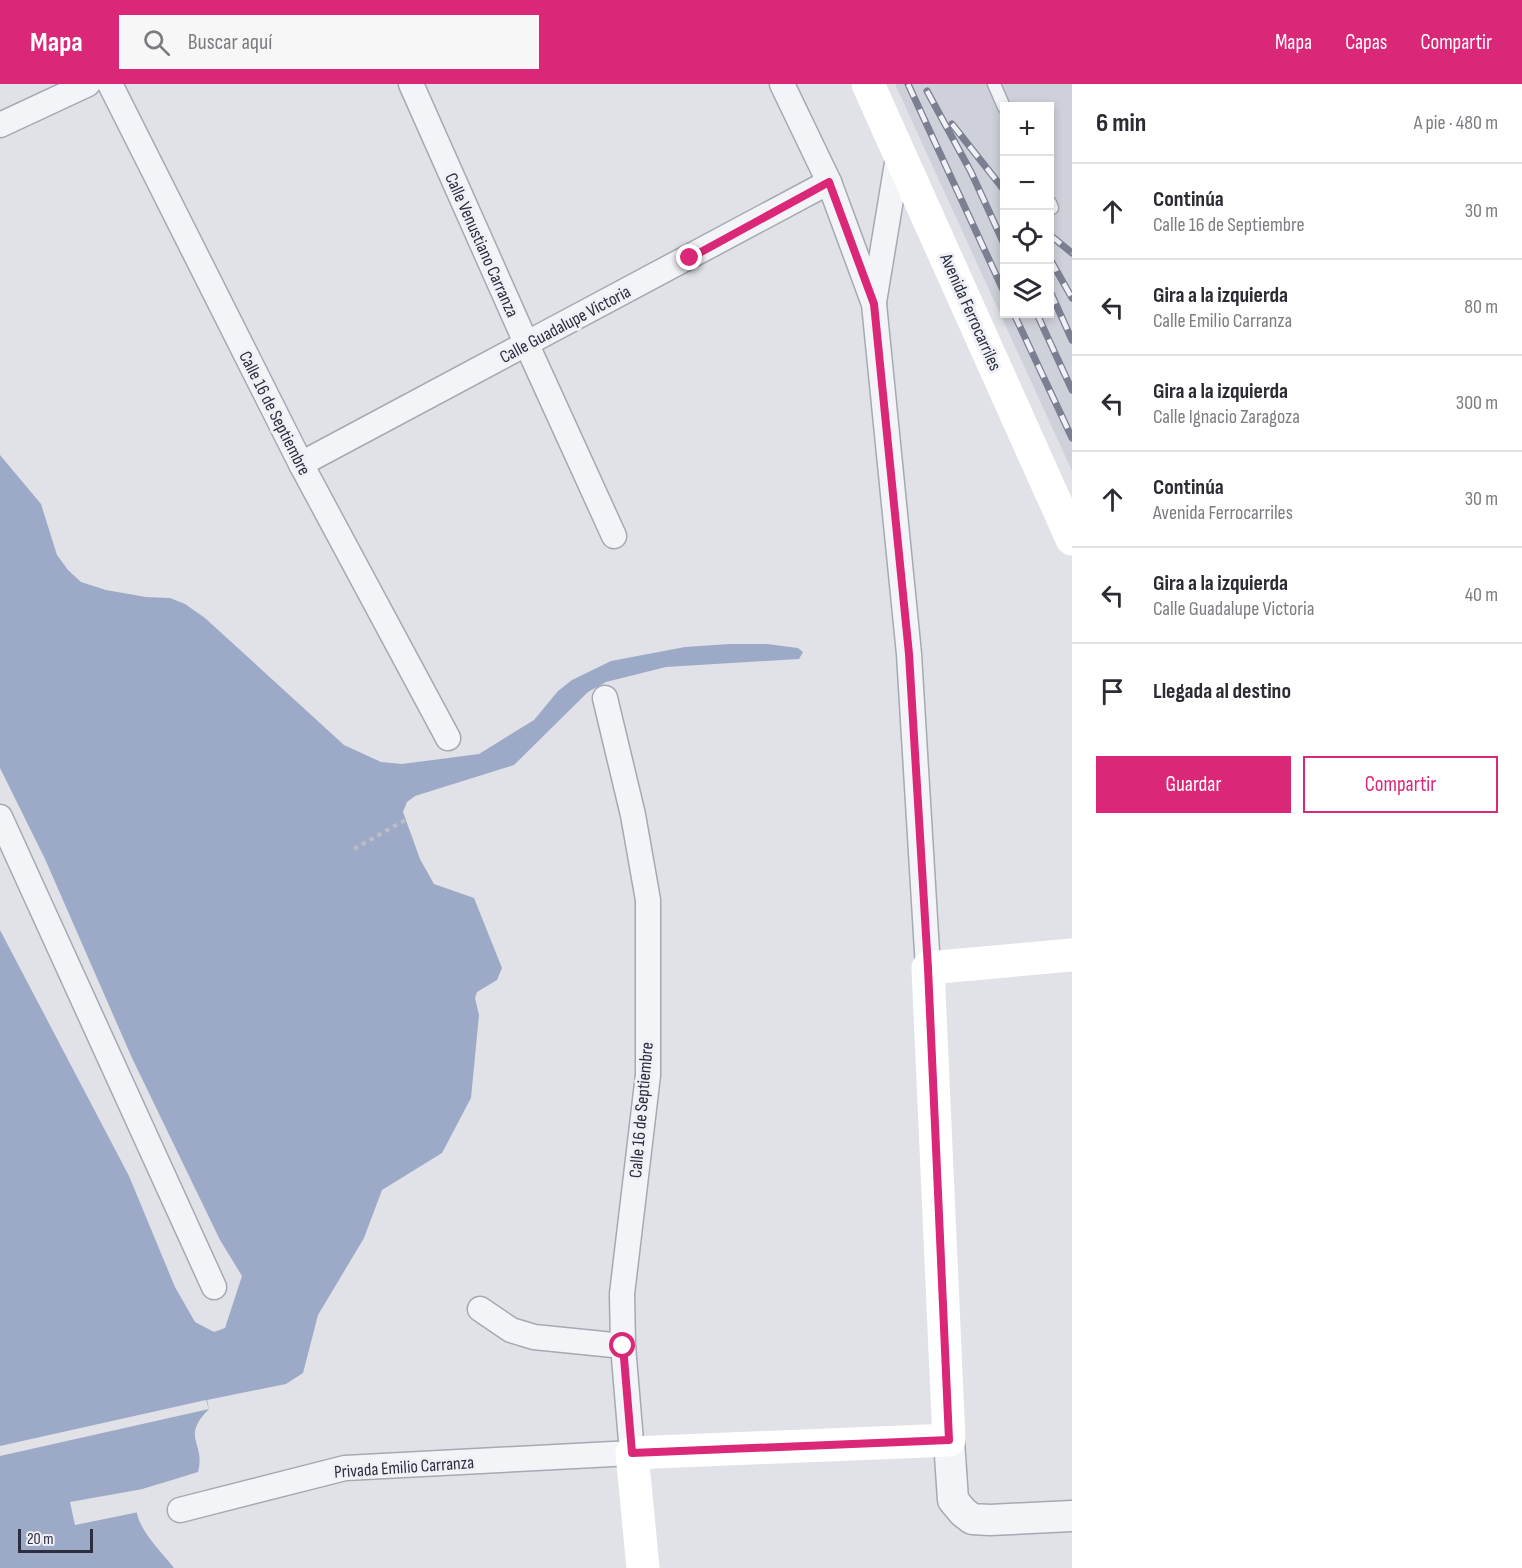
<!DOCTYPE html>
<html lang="es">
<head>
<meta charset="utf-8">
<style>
	:root { --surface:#fff; --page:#f7f7f7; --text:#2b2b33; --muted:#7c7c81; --line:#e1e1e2; --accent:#db2777 }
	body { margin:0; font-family:"Sofia Sans Condensed",sans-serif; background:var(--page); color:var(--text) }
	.controls { position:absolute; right:18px; top:18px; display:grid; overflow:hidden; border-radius:0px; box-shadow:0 3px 9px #0003 }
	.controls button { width:54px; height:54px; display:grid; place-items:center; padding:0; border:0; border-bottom:2px solid var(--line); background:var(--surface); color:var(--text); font:30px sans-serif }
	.scale { position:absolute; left:18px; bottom:15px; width:75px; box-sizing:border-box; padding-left:6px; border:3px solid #2a2e3f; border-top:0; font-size:16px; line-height:21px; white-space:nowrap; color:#2a2e3f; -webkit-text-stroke:4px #f0f1f6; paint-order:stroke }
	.stop { position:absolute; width:18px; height:18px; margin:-14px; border:4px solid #db2777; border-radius:50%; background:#fff }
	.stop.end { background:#db2777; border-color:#fff; box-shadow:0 2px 6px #0008 }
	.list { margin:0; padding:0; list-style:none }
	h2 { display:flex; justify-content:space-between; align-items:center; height:78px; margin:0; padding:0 24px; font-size:26px }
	h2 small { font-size:20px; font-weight:400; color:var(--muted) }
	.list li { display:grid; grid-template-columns:39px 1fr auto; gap:18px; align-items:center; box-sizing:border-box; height:96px; padding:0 24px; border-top:2px solid var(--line) }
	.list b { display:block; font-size:22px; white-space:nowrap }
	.list p { margin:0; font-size:20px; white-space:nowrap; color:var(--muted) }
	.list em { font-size:20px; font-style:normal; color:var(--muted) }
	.actions { display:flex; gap:12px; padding:18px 24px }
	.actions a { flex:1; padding:14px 0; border:2px solid var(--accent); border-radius:0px; text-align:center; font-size:21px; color:var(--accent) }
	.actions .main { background:var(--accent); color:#fff }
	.icon { flex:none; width:33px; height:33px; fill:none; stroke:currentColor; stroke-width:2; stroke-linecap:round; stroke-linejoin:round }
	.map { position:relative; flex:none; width:1072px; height:1484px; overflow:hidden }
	header { display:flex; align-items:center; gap:36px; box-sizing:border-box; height:84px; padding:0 30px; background:var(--accent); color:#fff }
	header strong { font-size:28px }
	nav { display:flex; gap:33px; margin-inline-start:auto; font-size:21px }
	.search { width:420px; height:54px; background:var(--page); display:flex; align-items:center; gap:15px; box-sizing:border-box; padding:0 21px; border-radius:0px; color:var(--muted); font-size:22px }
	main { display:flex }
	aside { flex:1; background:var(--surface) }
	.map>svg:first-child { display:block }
</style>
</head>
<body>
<header>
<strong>Mapa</strong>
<div class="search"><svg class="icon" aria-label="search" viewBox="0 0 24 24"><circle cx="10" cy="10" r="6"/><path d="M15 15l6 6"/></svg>Buscar aquí</div>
<nav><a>Mapa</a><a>Capas</a><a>Compartir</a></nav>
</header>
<main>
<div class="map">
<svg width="1072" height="1484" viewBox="0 0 1072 1484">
	<rect width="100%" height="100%" fill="#e0e2e8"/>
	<path fill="#cfd1da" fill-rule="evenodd" d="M895,0H1072V387ZM1004,22H1050V230H1004Z"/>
	<path fill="#9daac7" d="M0,371L41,420L57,471L68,486L81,498L106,506L146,513L170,514L185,520L205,534L344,661L381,678L402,680L479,670L534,636L558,607L572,596L611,577L685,563L729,560H767L798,564L803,568L799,575L666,583L606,598L588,608L514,681L415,712L407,718L403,728L420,775L434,800L474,814L502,884L497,896L477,908L475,914L479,931L471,1014L442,1069L382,1106L364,1154L318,1231L303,1289L286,1300L207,1316L209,1325C180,1354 206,1358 198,1388L143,1405C121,1431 158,1463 174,1484H0V846L129,1092L175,1203L195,1238L214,1248L225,1244L242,1192L220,1156L132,974L45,775L0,684Z"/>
	<g fill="#e0e2e8">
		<path d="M206,1316L209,1325L0,1372V1362Z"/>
		<path d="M159,1400V1403L145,1407L140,1413L139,1428L75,1441L70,1418L143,1405Z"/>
	</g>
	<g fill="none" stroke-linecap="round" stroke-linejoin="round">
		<g stroke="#a6a8b2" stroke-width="15">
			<g id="service">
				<path d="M994,0L1004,23"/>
				<path d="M1050,119L1052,124"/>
			</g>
		</g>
		<g stroke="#a6a8b2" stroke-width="27">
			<g id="minor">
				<path d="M110,0L301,380L448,654"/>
				<path d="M411,0L527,261L614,452"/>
				<path d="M782,0L829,98L874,220L909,570L928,884"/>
				<path d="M0,41L88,0"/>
				<path d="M874,218L899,67"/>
				<path d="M301,380L829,98"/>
				<path d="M0,733L214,1203"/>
				<path d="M480,1225L511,1246L534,1253L623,1262"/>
				<path d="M180,1426L345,1384L632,1369L623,1262L622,1210L648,991V816L633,731L605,614"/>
			</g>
		</g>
		<g stroke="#a6a8b2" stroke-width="33">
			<path id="tertiary" d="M949,1356L953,1416L963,1428L972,1435L990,1436L1072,1432"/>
		</g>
		<path stroke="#bbbdc3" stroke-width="4" stroke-dasharray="4.5 4.5" stroke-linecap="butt" d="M354,765L407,735"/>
		<use href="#service" stroke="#f3f4f7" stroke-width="12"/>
		<use href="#minor" stroke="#f3f4f7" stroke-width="24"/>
		<use href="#tertiary" stroke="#f3f4f7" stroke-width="30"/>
		<g stroke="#fff" stroke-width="33">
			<path d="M868,0L1072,455"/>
			<path d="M643,1484L632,1369L949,1356L928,884L1072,871"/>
		</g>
		<g stroke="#7b7f91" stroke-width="7">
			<g id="rail">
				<path d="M908,0L1004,208"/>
				<path d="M927,7L971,88L1004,160"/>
				<path d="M952,40L1004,106"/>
				<path d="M1050,151L1072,169"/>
				<path d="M1050,175L1072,214"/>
				<path d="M1050,207L1072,256"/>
				<path d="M1014,230L1072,354"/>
				<path d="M1037,230L1072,306"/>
			</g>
		</g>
		<use href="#rail" stroke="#f0f1f6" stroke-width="4.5" stroke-dasharray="14" stroke-linecap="butt"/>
	</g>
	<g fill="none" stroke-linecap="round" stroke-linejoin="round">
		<path stroke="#db2777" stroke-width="8" d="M623,1262L632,1369L949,1356L928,884L909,570L874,220L829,98L690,174"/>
	</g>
	<g text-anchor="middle" stroke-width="6" stroke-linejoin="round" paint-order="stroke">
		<g font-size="18" fill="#2a2e3f" stroke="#f0f1f6">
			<text transform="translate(482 161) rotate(66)" y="6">Calle Venustiano Carranza</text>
			<text transform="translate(971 228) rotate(66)" y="6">Avenida Ferrocarriles</text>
			<text transform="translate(565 240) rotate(-28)" y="6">Calle Guadalupe Victoria</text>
			<text transform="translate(275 329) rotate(63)" y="6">Calle 16 de Septiembre</text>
			<text transform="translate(641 1026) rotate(-85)" y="6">Calle 16 de Septiembre</text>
			<text transform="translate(404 1383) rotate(-4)" y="6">Privada Emilio Carranza</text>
		</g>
	</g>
</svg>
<div class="controls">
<button>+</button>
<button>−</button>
<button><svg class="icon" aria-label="locate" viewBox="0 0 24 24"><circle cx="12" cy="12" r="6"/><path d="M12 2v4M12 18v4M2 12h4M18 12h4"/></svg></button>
<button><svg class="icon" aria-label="layers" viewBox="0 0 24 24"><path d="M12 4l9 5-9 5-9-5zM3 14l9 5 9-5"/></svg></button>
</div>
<div class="scale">20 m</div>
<div class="stop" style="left:623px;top:1262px"></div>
<div class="stop end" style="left:690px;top:174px"></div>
</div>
<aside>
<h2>6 min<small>A pie · 480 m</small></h2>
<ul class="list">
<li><svg class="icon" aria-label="ahead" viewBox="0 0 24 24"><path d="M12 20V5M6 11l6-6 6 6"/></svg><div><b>Continúa</b><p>Calle 16 de Septiembre</p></div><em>30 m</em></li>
<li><svg class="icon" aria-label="left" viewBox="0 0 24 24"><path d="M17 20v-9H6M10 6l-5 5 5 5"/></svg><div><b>Gira a la izquierda</b><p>Calle Emilio Carranza</p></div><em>80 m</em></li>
<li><svg class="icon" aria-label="left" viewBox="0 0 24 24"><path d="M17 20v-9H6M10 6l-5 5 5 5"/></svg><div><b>Gira a la izquierda</b><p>Calle Ignacio Zaragoza</p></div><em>300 m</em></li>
<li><svg class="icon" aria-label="ahead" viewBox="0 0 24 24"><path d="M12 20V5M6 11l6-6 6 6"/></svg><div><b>Continúa</b><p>Avenida Ferrocarriles</p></div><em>30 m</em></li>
<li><svg class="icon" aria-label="left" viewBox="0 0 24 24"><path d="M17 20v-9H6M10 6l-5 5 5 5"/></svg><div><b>Gira a la izquierda</b><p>Calle Guadalupe Victoria</p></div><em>40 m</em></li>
<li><svg class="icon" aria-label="arrive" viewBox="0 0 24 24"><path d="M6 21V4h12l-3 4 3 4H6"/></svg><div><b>Llegada al destino</b></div></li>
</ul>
<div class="actions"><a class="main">Guardar</a><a>Compartir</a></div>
</aside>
</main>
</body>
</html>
